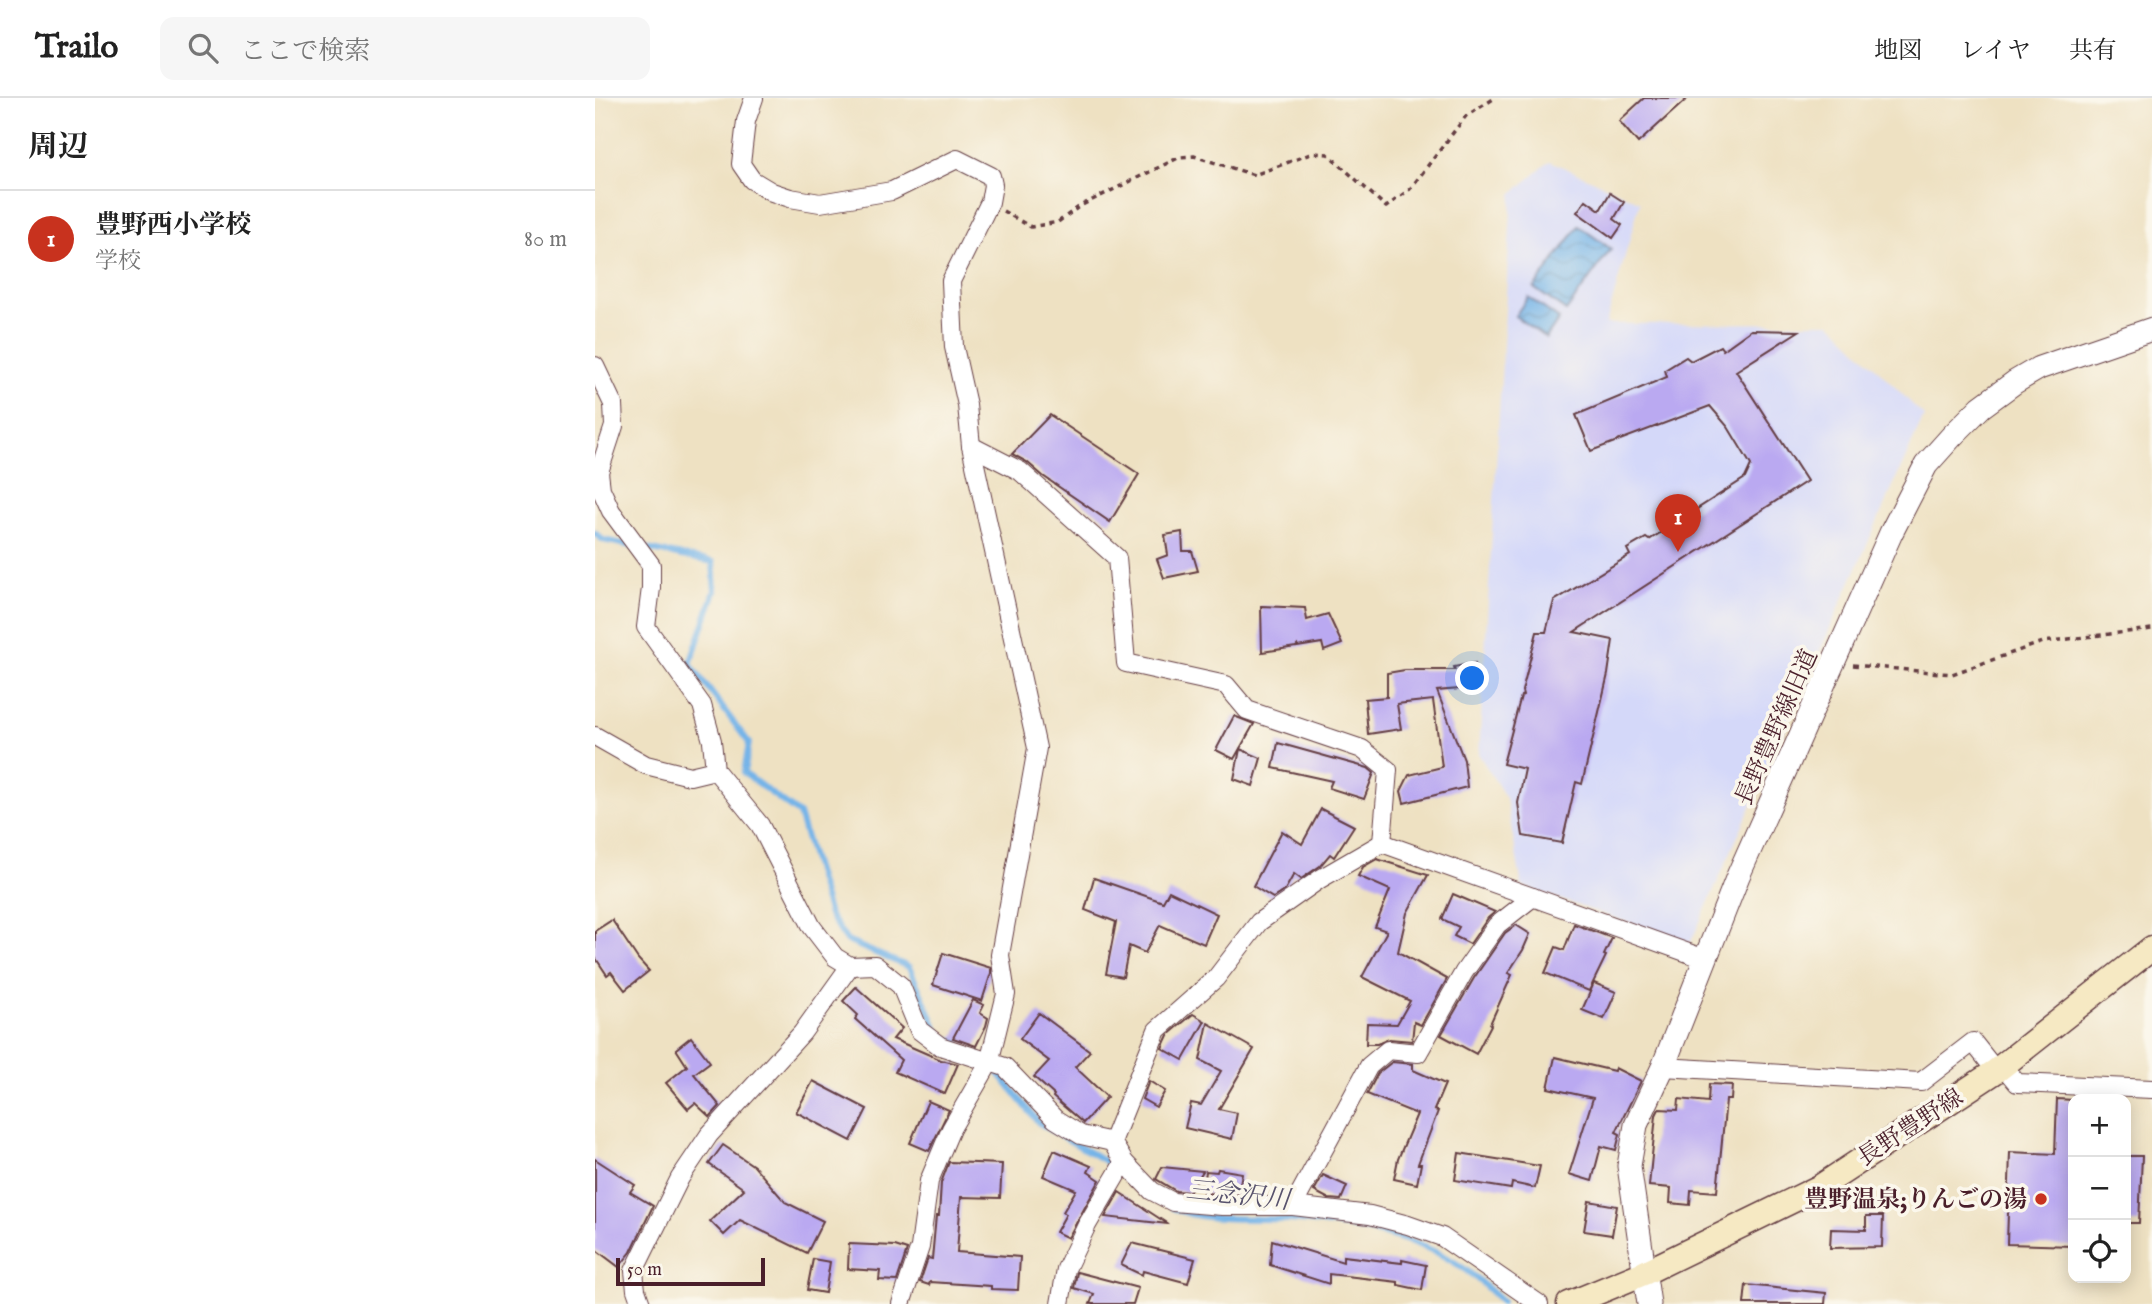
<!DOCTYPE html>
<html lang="ja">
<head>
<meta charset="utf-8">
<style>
	:root { --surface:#fff; --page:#f6f6f6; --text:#222; --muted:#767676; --line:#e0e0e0; --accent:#c8321e }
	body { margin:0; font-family:"IM FELL English","Noto Serif JP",serif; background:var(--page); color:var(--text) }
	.controls { position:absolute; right:21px; bottom:21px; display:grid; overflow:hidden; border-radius:14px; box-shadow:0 4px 18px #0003 }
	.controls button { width:63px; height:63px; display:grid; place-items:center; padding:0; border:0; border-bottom:2px solid var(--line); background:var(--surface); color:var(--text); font:35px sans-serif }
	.scale { position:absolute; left:21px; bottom:18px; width:149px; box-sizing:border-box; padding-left:7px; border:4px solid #4a1f2b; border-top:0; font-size:19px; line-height:24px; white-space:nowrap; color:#4a1f2b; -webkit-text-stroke:5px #fbf7ec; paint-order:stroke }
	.you { position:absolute; left:878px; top:581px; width:24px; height:24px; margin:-18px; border:5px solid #fff; border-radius:50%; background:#1a73e8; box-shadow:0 0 0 10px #1a73e833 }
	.badge { display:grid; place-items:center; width:46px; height:46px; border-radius:50%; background:var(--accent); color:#fff; font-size:23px; font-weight:700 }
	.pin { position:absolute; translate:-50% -58px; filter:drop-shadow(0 2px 4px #0008) }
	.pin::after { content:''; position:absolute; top:37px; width:24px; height:21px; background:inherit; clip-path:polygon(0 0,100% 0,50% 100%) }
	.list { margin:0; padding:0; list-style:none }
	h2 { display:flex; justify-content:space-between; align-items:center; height:91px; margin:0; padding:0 28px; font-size:30px }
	h2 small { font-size:23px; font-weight:400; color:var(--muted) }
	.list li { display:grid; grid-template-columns:46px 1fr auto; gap:21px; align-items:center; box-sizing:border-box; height:98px; padding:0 28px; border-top:2px solid var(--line) }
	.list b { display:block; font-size:26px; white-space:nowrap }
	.list p { margin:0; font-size:23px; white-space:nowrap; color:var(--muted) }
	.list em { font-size:23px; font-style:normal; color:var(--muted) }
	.icon { flex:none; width:38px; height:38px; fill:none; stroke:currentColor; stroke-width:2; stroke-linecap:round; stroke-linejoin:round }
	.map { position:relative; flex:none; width:1557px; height:1206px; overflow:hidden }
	header { display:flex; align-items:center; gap:42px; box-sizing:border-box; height:98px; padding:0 35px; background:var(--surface); border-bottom:2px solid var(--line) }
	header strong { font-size:33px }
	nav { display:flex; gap:38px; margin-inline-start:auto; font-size:24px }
	.search { width:490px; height:63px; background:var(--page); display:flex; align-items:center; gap:18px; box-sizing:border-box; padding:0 24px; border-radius:14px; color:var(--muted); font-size:26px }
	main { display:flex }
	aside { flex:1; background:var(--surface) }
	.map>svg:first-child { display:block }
</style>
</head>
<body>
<header>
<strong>Trailo</strong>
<div class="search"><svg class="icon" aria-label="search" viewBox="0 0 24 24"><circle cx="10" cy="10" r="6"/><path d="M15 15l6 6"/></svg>ここで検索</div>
<nav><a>地図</a><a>レイヤ</a><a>共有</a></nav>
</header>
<main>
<aside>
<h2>周辺<small></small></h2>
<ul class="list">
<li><span class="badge">1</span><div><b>豊野西小学校</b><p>学校</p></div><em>80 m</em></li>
</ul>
</aside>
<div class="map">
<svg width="1557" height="1206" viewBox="0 0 1557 1206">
	<defs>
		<pattern id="water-waves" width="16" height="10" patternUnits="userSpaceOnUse" patternTransform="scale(1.75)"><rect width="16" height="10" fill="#74b4e8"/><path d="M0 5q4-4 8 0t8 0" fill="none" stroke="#6192bc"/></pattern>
	</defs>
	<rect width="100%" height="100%" fill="#fbf7ec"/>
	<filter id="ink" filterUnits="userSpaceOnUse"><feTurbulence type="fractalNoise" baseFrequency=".0143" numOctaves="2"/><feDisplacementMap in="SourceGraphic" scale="14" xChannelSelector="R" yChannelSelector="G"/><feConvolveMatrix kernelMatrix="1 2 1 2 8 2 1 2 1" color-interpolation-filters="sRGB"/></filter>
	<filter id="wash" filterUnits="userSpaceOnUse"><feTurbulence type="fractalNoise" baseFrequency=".00686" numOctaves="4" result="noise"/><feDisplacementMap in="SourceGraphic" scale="28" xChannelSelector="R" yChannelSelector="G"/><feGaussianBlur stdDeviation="1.57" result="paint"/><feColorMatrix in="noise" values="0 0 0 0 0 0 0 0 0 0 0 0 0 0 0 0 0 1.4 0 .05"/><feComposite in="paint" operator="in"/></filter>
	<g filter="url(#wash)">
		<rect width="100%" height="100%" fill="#eee1c2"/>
		<path fill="#d4d8f9" d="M955,63L1045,104L1011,226L1236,225L1329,318L1095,846L927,788L911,700L884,657L917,96Z"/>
		<g fill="url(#water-waves)" stroke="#5f6a8a" stroke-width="2">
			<path d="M984,128L1016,151L971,213L939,190Z"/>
			<path d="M933,199L964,221L951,240L920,218Z"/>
		</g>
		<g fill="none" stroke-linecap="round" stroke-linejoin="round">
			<g stroke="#74b4e8" stroke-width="6">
				<path d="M0,435L8,442L37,448"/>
				<path d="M47,450L118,464L120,493L95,566L154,645L149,675L204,716L234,817L252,843L314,869L345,938L363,945"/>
				<path d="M402,973L444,1025L515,1066L539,1086"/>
				<path d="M578,1110C606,1123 643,1120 674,1121C728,1123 805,1133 852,1160C873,1171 890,1188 907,1204"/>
			</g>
		</g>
		<g id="blocks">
			<g fill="#baa9f1">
				<path d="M1049,0H1093L1043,45L1024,23Z"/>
				<path d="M1015,95L1029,104L1019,121L1027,127L1018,140L982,114L991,102L1005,112Z"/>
				<path d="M1156,232L1204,233L1141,273L1212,383L979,534L1018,542L1013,576L987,686L981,684L967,745L928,738L923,705L930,671L908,666L926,598L928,597L927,593L942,534H951L959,503L1035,457L1032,451L1051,440L1054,442L1150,380L1156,367L1133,329L1115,308L996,353L981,317L1072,279L1070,272L1091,259L1096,263L1125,248L1128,252Z"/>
				<path d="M455,317L544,376L515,424L448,378L432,364L417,356Z"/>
				<path d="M587,434L588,453H597L603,473L569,480L562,461L573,457L570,437Z"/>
				<path d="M666,508L710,510L712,522L733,516L747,546L729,553L727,545L702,549V548L701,549L667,554Z"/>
				<path d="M880,565L888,589L842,593L869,662L872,689L809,705L806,693L814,677L847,669L838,602L802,606L806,631L773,636L770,601L792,599V575L810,572H860L859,569Z"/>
				<path d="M639,618L659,626L639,661L621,652Z"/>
				<path d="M683,645L773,670L779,675L769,701L734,690L737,683L678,670Z"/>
				<path d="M645,651L666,660L658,688L639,681Z"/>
				<path d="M726,711L759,728L739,759L735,756L725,768L706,781L699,776L690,792L678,800L658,788L687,733L707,746Z"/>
				<path d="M782,761L833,777L812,815L803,854L852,881L826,927L819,924L817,943L794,941L782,946H771L772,925L802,926L815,903L767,879L792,833L780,829L795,792L763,778L768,769Z"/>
				<path d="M499,780L568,804L574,793L622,816L609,846L565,827L550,855L534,848L528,879L511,876L521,824L490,812Z"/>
				<path d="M858,796L900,814L893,820L875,846L859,838L864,829L847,821Z"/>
				<path d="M17,822L43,861L54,873L30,892L16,874L12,877L0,859V833Z"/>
				<path d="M979,826L1017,840L1009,857L1011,858L994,893L950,875L961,849L969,852Z"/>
				<path d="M921,827L935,836L928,852L913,875L917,877L895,926L896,927L881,956L846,937L879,880L910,835Z"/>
				<path d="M348,855L396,870V875L387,903L338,887Z"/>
				<path d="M999,885L1021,894L1009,921L987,912Z"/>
				<path d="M261,889L307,930L298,941L346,962L363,966L350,996L300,974L306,962L260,921L263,917L248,903Z"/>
				<path d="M378,902L389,907L385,915L393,920L391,928L381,948L358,940Z"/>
				<path d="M444,915L495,953L480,969L512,999L488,1025L458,999L459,997L439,979L454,963L425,941Z"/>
				<path d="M598,916L610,923L588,962L567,950L573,937Z"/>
				<path d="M613,925L659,951L624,1011L642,1015L637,1041L590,1030L596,1005L606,1007L626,973L605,962Z"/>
				<path d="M96,939L115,964L99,976L125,1008L115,1019L100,1005L93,1011L71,985L92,968L81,951Z"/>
				<path d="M960,959L1019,973L1020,970L1046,983L1021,1034L1025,1036L1021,1052L1006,1048L997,1083L974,1076L998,1000L953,990Z"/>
				<path d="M797,964L818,966V972L850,986L839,1012L843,1013L823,1066H826L822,1086L799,1081L803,1061L822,1016L772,996L783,975Z"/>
				<path d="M218,983L272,1011L256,1043L201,1014Z"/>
				<path d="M554,983L570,993L561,1009L547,1001Z"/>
				<path d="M1114,986L1137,987L1136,1002H1131L1122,1094L1096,1092L1095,1107L1075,1105L1076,1090L1054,1088L1061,1017L1064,1011L1083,1012L1084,1001L1113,1004Z"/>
				<path d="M1462,1001L1478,1002V1148L1412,1146L1415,1054L1460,1056Z"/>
				<path d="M333,1003L354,1012L334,1053L315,1045Z"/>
				<path d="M128,1047L159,1068L190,1104L228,1123L212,1155L145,1122L129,1137L115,1123L149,1091L114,1066Z"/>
				<path d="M459,1052L496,1068L493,1074L505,1082L473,1140L461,1134L471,1116L468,1114L481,1092L448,1078Z"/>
				<path d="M864,1055L945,1068L940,1090L917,1085L916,1091L860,1082Z"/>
				<path d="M1531,1058H1547L1544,1125H1531Z"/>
				<path d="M0,1061L40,1087L35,1094L58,1108L36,1154L24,1169L0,1151Z"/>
				<path d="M354,1064L407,1066L405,1100L366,1099L362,1154L425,1159L423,1192L396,1191V1188L335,1184L334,1187L325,1184L333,1160L337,1161L341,1118H344L346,1085Z"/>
				<path d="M567,1069L608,1073L594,1094L581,1093L561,1081Z"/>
				<path d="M623,1071L647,1075L643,1097L608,1095L611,1073L622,1074Z"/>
				<path d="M728,1077L752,1088L746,1102L734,1101L719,1093Z"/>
				<path d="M524,1094L573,1126L510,1119Z"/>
				<path d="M994,1103L1022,1108L1017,1137L989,1133Z"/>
				<path d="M1271,1118H1288L1287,1149L1235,1150L1236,1131L1271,1132Z"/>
				<path d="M677,1142L748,1164V1158L807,1165V1162L831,1167L827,1192L803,1187V1184L734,1176V1186L675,1167Z"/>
				<path d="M537,1145L600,1161L593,1185L548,1173L547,1177L526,1167Z"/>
				<path d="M254,1146L300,1148L312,1152L302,1183L284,1182L285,1173L253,1171Z"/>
				<path d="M218,1161L235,1164L230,1195L212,1192Z"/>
				<path d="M482,1174L543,1190L538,1206H495L499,1196L479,1190Z"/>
				<path d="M1151,1187L1231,1195L1230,1206H1149Z"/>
			</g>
		</g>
	</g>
	<g filter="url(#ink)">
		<use href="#blocks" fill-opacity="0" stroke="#633c42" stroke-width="2"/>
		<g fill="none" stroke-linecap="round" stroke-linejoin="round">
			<g stroke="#633c42" stroke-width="20">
				<g id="minor">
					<path d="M159,0L151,23L146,66L157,82L177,94L195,100L225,105L297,93L362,61L396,78L398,87L395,104L356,183L359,249L372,307L376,348L442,650L405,857L411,896L394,965L356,1031L334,1083L325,1149L306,1206"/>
					<path d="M0,268L18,306L19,328L4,374L6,391L16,413L56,467V490L51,529L107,607L117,643L120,672L165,727L217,829L240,859L255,868L207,935L114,1037L85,1080L39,1173L41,1192L46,1206"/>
					<path d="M376,348L425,373L522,460L531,565L631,587L652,612L767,651L793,672L787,745"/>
					<path d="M0,638L51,667L95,678L120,672"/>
					<path d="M255,868L280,867L306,888L324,932L345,948L410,969L460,1021L486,1037L517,1044L529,1064L557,1093L578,1104L627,1108H698L775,1117L813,1127L847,1139L944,1206"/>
					<path d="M1408,968L1422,985L1557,991"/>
					<path d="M1068,969L1326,984L1378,944L1401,973"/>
					<path d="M517,1044L562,932L621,880L664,824L725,781L787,745L1110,861"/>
					<path d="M698,1108L774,968L793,952L823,955L869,874L902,827L938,799"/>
					<path d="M465,1206L471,1171L492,1127L529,1064"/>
				</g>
			</g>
			<g stroke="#633c42" stroke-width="25">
				<path id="tertiary" d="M1054,1206L1034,1068L1041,1027L1068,969L1143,778L1296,435L1331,367L1357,338L1386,309L1420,284L1444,270L1557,231"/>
			</g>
			<g stroke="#633c42" stroke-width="27">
				<path id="secondary" d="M974,1206L1049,1175L1225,1089L1401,973L1557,850"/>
			</g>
			<g stroke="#633c42" stroke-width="3.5" stroke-dasharray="5 5" stroke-linecap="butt">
				<path d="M408,113L436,129L463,124L485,108L585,59L599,58L659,77L718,55L733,56L791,109L815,91L871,18L900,0"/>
				<path d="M1258,567L1357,576L1448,544L1557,531"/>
			</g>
			<use href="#minor" stroke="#fff" stroke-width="18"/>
			<use href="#tertiary" stroke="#fff" stroke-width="23"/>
			<use href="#secondary" stroke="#f6e9c3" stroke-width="24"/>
		</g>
	</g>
	<circle fill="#c8321e" stroke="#fbf7ec" stroke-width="2.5" cx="1446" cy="1101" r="7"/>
	<g text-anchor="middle" stroke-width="7" stroke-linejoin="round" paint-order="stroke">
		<g font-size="24" fill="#4a1f2b" stroke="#fbf7ec">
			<text transform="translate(1181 629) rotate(-66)" y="8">長野豊野線旧道</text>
			<text transform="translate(1315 1029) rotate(-33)" y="8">長野豊野線</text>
		</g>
		<g font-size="24" font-weight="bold" fill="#4a1f2b" stroke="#fbf7ec" text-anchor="end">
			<text x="1432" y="1109">豊野温泉;りんごの湯</text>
		</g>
		<g font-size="26" font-style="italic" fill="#59536d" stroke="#fbf7ec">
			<text transform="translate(643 1096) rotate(6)" y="9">三念沢川</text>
		</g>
	</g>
</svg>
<div class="controls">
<button>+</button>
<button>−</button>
<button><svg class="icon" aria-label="locate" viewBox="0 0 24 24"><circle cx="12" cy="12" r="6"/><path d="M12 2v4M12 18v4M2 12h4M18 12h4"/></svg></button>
</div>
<div class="scale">50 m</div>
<div class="you"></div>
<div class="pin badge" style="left:1083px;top:454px">1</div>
</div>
</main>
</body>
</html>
